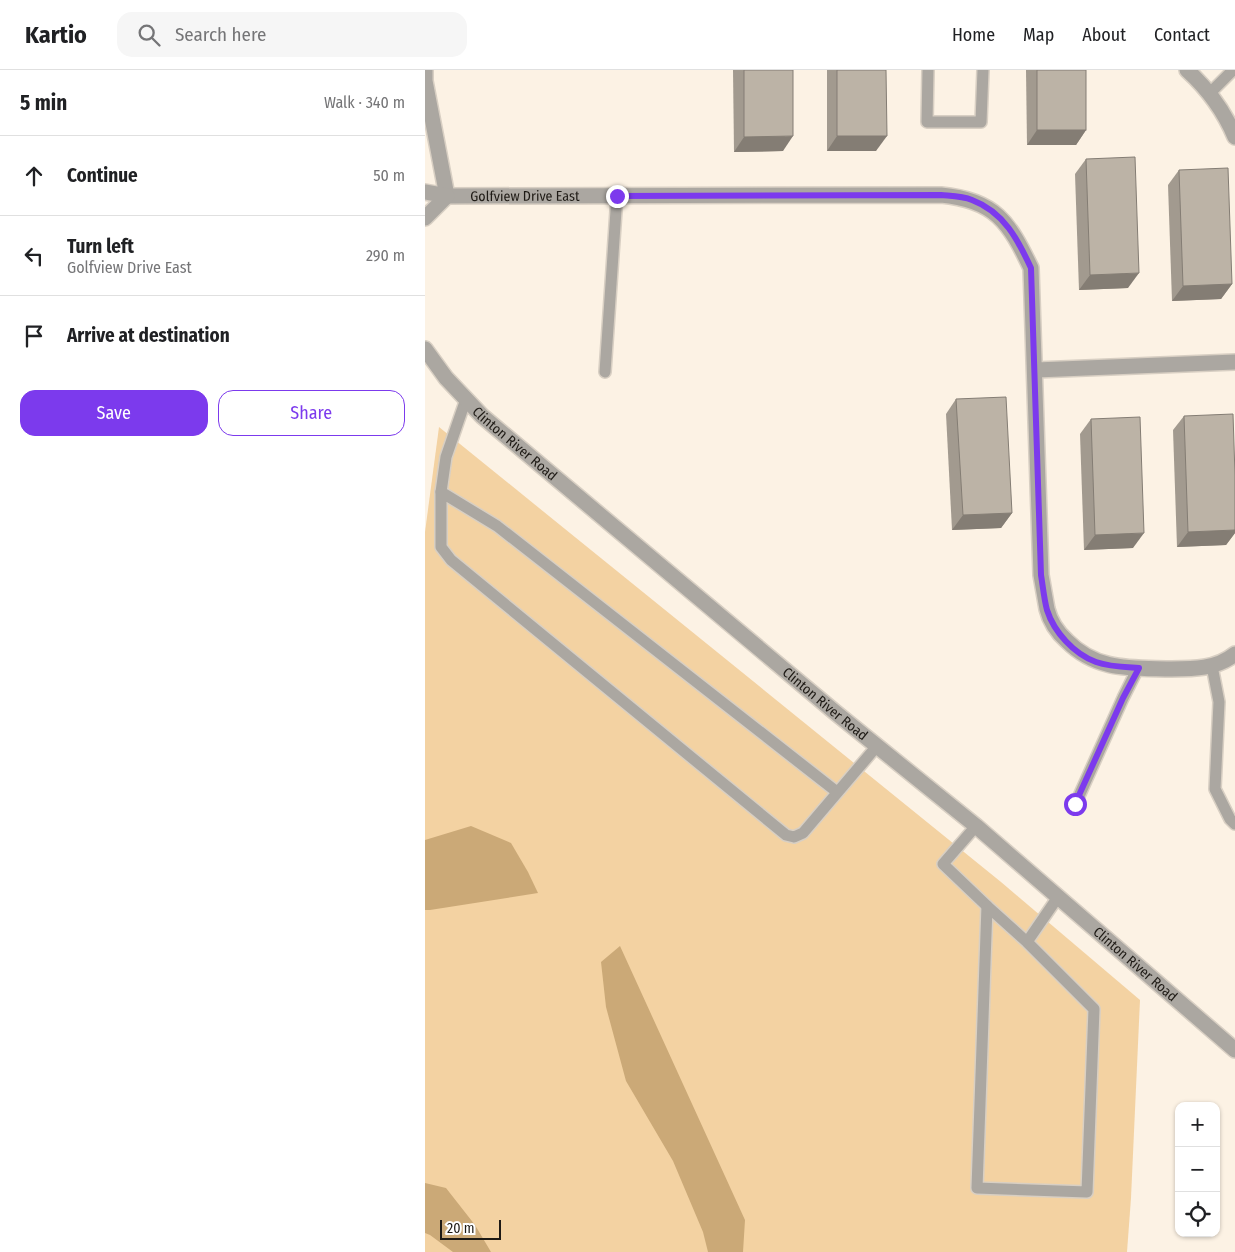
<!DOCTYPE html>
<html lang="en">
<head>
<meta charset="utf-8">
<style>
	:root { --surface:#fff; --page:#f6f6f6; --text:#202124; --muted:#757577; --line:#e0e0e0; --accent:#7c3aed }
	body { margin:0; font-family:"Fira Sans Condensed",sans-serif; background:var(--page); color:var(--text) }
	.controls { position:absolute; right:15px; bottom:15px; display:grid; overflow:hidden; border-radius:10px; box-shadow:0 1px 4px #0004 }
	.controls button { width:45px; height:45px; display:grid; place-items:center; padding:0; border:0; border-bottom:1px solid var(--line); background:var(--surface); color:var(--text); font:25px sans-serif }
	.scale { position:absolute; left:15px; bottom:12px; width:61px; box-sizing:border-box; padding-left:5px; border:2px solid #1e1a15; border-top:0; font-size:14px; line-height:18px; white-space:nowrap; color:#1e1a15; -webkit-text-stroke:4px #fff; paint-order:stroke }
	.stop { position:absolute; width:15px; height:15px; margin:-11px; border:4px solid #7c3aed; border-radius:50%; background:#fff }
	.stop.end { background:#7c3aed; border-color:#fff; box-shadow:0 1px 5px #0008 }
	.list { margin:0; padding:0; list-style:none }
	h2 { display:flex; justify-content:space-between; align-items:center; height:65px; margin:0; padding:0 20px; font-size:21px }
	h2 small { font-size:16px; font-weight:400; color:var(--muted) }
	.list li { display:grid; grid-template-columns:32px 1fr auto; gap:15px; align-items:center; box-sizing:border-box; height:80px; padding:0 20px; border-top:1px solid var(--line) }
	.list b { display:block; font-size:19px; white-space:nowrap }
	.list p { margin:0; font-size:16px; white-space:nowrap; color:var(--muted) }
	.list em { font-size:16px; font-style:normal; color:var(--muted) }
	.actions { display:flex; gap:10px; padding:15px 20px }
	.actions a { flex:1; padding:11px 0; border:1px solid var(--accent); border-radius:15px; text-align:center; font-size:18px; color:var(--accent) }
	.actions .main { background:var(--accent); color:#fff }
	.icon { flex:none; width:28px; height:28px; fill:none; stroke:currentColor; stroke-width:2; stroke-linecap:round; stroke-linejoin:round }
	.map { position:relative; flex:none; width:810px; height:1182px; overflow:hidden }
	header { display:flex; align-items:center; gap:30px; box-sizing:border-box; height:70px; padding:0 25px; background:var(--surface); border-bottom:1px solid var(--line) }
	header strong { font-size:24px }
	nav { display:flex; gap:28px; margin-inline-start:auto; font-size:18px }
	.search { width:350px; height:45px; background:var(--page); display:flex; align-items:center; gap:12px; box-sizing:border-box; padding:0 18px; border-radius:15px; color:var(--muted); font-size:19px }
	main { display:flex }
	aside { flex:1; background:var(--surface) }
	.map>svg:first-child { display:block }
</style>
</head>
<body>
<header>
<strong>Kartio</strong>
<div class="search"><svg class="icon" aria-label="search" viewBox="0 0 24 24"><circle cx="10" cy="10" r="6"/><path d="M15 15l6 6"/></svg>Search here</div>
<nav><a>Home</a><a>Map</a><a>About</a><a>Contact</a></nav>
</header>
<main>
<aside>
<h2>5 min<small>Walk · 340 m</small></h2>
<ul class="list">
<li><svg class="icon" aria-label="ahead" viewBox="0 0 24 24"><path d="M12 20V5M6 11l6-6 6 6"/></svg><div><b>Continue</b></div><em>50 m</em></li>
<li><svg class="icon" aria-label="left" viewBox="0 0 24 24"><path d="M17 20v-9H6M10 6l-5 5 5 5"/></svg><div><b>Turn left</b><p>Golfview Drive East</p></div><em>290 m</em></li>
<li><svg class="icon" aria-label="arrive" viewBox="0 0 24 24"><path d="M6 21V4h12l-3 4 3 4H6"/></svg><div><b>Arrive at destination</b></div></li>
</ul>
<div class="actions"><a class="main">Save</a><a>Share</a></div>
</aside>
<div class="map">
<svg width="810" height="1182" viewBox="0 0 810 1182">
	<rect width="100%" height="100%" fill="#fcf2e4"/>
	<path fill="#f3d2a2" d="M14,357L576,812L715,930L706,1128L702,1182H0V462Z"/>
	<g fill="#cba977">
		<path d="M46,756L86,773L103,802L113,823L5,840H0V770Z"/>
		<path d="M195,876L320,1150L318,1182H283L278,1162L248,1091L201,1011L181,937L176,892Z"/>
		<path d="M0,1113L21,1118L50,1155L66,1182H28L5,1165L0,1163Z"/>
	</g>
	<g fill="none" stroke-linecap="round" stroke-linejoin="round">
		<g stroke="#d8cfc3" stroke-width="14">
			<g id="service">
				<path d="M503,0L502,52H556L558,0"/>
				<path d="M784,24L808,0"/>
				<path d="M180,302L192,126"/>
				<path d="M16,422L21,387L41,329"/>
				<path d="M787,596L794,632L790,719L805,749L810,754"/>
				<path d="M412,722L72,456L16,422V477L26,490L361,765L369,767L378,763L452,676"/>
				<path d="M650,735L698,628L713,598"/>
				<path d="M551,756L518,794L562,836"/>
				<path d="M602,872L562,836L552,1118L662,1122L669,939L602,872L633,827"/>
			</g>
		</g>
		<g stroke="#d8cfc3" stroke-width="18">
			<g id="minor">
				<path id="s1" d="M0,0V11L22,126L516,125C570,130 584,152 606,198L616,505C618,516 620,528 622,539C625,551 633,563 642,571C671,600 703,598 741,599C766,599 790,600 810,584"/>
				<path d="M762,0C783,19 799,41 810,67"/>
				<path d="M0,122L22,126L0,148"/>
				<path d="M611,300L810,292"/>
			</g>
		</g>
		<g stroke="#d8cfc3" stroke-width="18">
			<g id="tertiary">
				<path id="s2" d="M0,279L21,308L57,346L411,643L551,756L810,980"/>
			</g>
		</g>
		<use href="#service" stroke="#aba7a1" stroke-width="11"/>
		<use href="#minor" stroke="#aba7a1" stroke-width="15"/>
		<use href="#tertiary" stroke="#aba7a1" stroke-width="15"/>
	</g>
	<g fill="#a29a8f">
		<path d="M308,0H368L358,81L309,82Z"/>
		<path d="M402,0H461L451,81H402Z"/>
		<path d="M601,0H661V60L651,75H602Z"/>
		<path d="M661,89L703,218L654,220L650,104Z"/>
		<path d="M754,100L807,214L796,229L747,231L743,115Z"/>
		<path d="M531,329L587,443L576,458L527,460L521,344Z"/>
		<path d="M759,346L810,405V463L801,475L752,477L748,360Z"/>
		<path d="M666,349L708,478L659,480L655,364Z"/>
	</g>
	<g fill="#847d74">
		<path d="M612,60H661L651,75H602Z"/>
		<path d="M368,66L358,81L309,82L319,67Z"/>
		<path d="M412,66H462L451,81H402Z"/>
		<path d="M714,203L703,218L654,220L665,205Z"/>
		<path d="M807,214L796,229L747,231L758,216Z"/>
		<path d="M587,443L576,458L527,460L538,445Z"/>
		<path d="M810,460V463L801,475L752,477L763,462Z"/>
		<path d="M719,463L708,478L659,480L670,465Z"/>
	</g>
	<g fill="#bcb3a6" stroke="#847d74">
		<path d="M319,0H368V66L319,67Z"/>
		<path d="M412,0H461L462,66H412Z"/>
		<rect x="612" y="0" width="49" height="60"/>
		<path d="M710,87L714,203L665,205L661,89Z"/>
		<path d="M803,98L807,214L758,216L754,100Z"/>
		<path d="M581,327L587,443L538,445L531,329Z"/>
		<path d="M808,344L810,405V460L763,462L759,346Z"/>
		<path d="M715,347L719,463L670,465L666,349Z"/>
	</g>
	<g fill="none" stroke-linecap="round" stroke-linejoin="round">
		<path stroke="#7c3aed" stroke-width="6" d="M192,126L516,125C526,126 537,126 547,130C579,142 593,170 606,198L616,505C618,517 619,529 622,540C629,562 649,584 671,592C685,597 699,597 714,598L698,628L650,734"/>
	</g>
	<g text-anchor="middle" stroke-width="4.5" stroke-linejoin="round" paint-order="stroke">
		<g font-size="14" fill="#1e1a15" stroke="#fff">
			<text dy="5" stroke="none"><textPath href="#s1" startOffset="206">Golfview Drive East</textPath></text>
			<text dy="5" stroke="none"><textPath href="#s2" startOffset="131">Clinton River Road</textPath></text>
			<text dy="5" stroke="none"><textPath href="#s2" startOffset="536">Clinton River Road</textPath></text>
			<text dy="5" stroke="none"><textPath href="#s2" startOffset="941">Clinton River Road</textPath></text>
		</g>
	</g>
</svg>
<div class="controls">
<button>+</button>
<button>−</button>
<button><svg class="icon" aria-label="locate" viewBox="0 0 24 24"><circle cx="12" cy="12" r="6"/><path d="M12 2v4M12 18v4M2 12h4M18 12h4"/></svg></button>
</div>
<div class="scale">20 m</div>
<div class="stop" style="left:650px;top:734px"></div>
<div class="stop end" style="left:192px;top:126px"></div>
</div>
</main>
</body>
</html>
